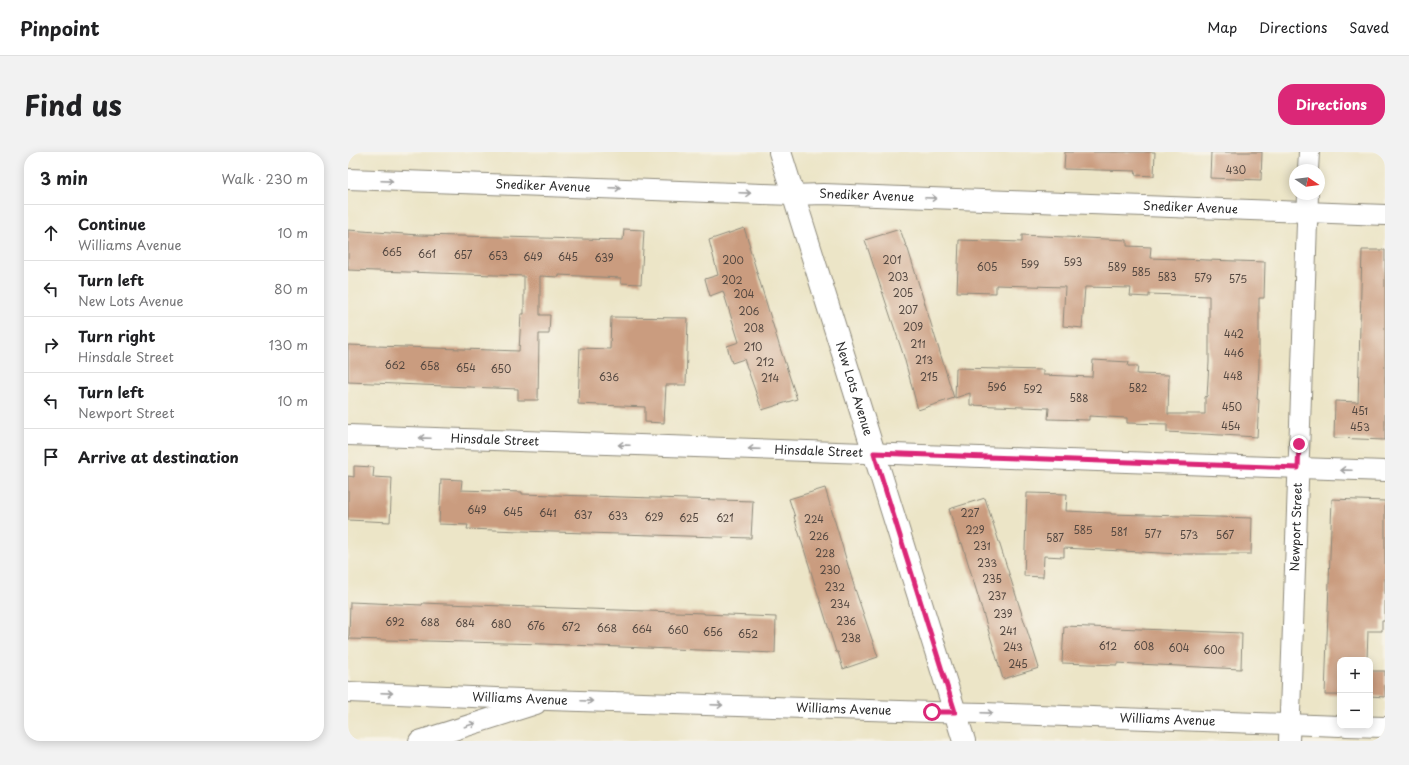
<!DOCTYPE html>
<html lang="en">
<head>
<meta charset="utf-8">
<style>
	:root { --surface:#fff; --page:#f2f2f2; --text:#202124; --muted:#757577; --line:#e0e0e0; --accent:#db2777 }
	body { margin:0; font-family:"Playpen Sans",sans-serif; background:var(--page); color:var(--text) }
	.controls { position:absolute; right:12px; bottom:12px; display:grid; overflow:hidden; border-radius:8px; box-shadow:0 2px 10px #0003 }
	.controls button { width:36px; height:36px; display:grid; place-items:center; padding:0; border:0; border-bottom:1px solid var(--line); background:var(--surface); color:var(--text); font:20px sans-serif }
	.compass { position:absolute; left:941px; top:12px; width:36px; height:36px; border-radius:50%; background:var(--surface); box-shadow:0 2px 10px #0003; rotate:103deg }
	.stop { position:absolute; width:12px; height:12px; margin:-9px; border:3px solid #db2777; border-radius:50%; background:#fff }
	.stop.end { background:#db2777; border-color:#fff; box-shadow:0 1px 4px #0008 }
	.list { margin:0; padding:0; list-style:none }
	h2 { display:flex; justify-content:space-between; align-items:center; height:52px; margin:0; padding:0 16px; font-size:17px }
	h2 small { font-size:13px; font-weight:400; color:var(--muted) }
	.list li { display:grid; grid-template-columns:26px 1fr auto; gap:12px; align-items:center; box-sizing:border-box; height:56px; padding:0 16px; border-top:1px solid var(--line) }
	.list b { display:block; font-size:15px; white-space:nowrap }
	.list p { margin:0; font-size:13px; white-space:nowrap; color:var(--muted) }
	.list em { font-size:13px; font-style:normal; color:var(--muted) }
	.icon { flex:none; width:22px; height:22px; fill:none; stroke:currentColor; stroke-width:2; stroke-linecap:round; stroke-linejoin:round }
	.map { position:relative; flex:none; width:1037px; height:589px; overflow:hidden; border-radius:16px }
	header { display:flex; align-items:center; gap:24px; box-sizing:border-box; height:56px; padding:0 20px; background:var(--surface); border-bottom:1px solid var(--line) }
	header strong { font-size:19px }
	nav { display:flex; gap:22px; margin-inline-start:auto; font-size:14px }
	.intro { display:flex; align-items:center; justify-content:space-between; box-sizing:border-box; height:96px; padding:0 24px }
	h1 { margin:0; font-size:28px }
	.button { padding:10px 18px; border-radius:16px; background:var(--accent); color:#fff; font-size:14px; font-weight:700 }
	main { display:flex; gap:24px; padding:0 24px }
	aside { flex:1; background:var(--surface); border-radius:16px; box-shadow:0 2px 10px #0003 }
	.map>svg:first-child { display:block }
</style>
</head>
<body>
<header>
<strong>Pinpoint</strong>
<nav><a>Map</a><a>Directions</a><a>Saved</a></nav>
</header>
<div class="intro"><h1>Find us</h1><a class="button">Directions</a></div>
<main>
<aside>
<h2>3 min<small>Walk · 230 m</small></h2>
<ul class="list">
<li><svg class="icon" aria-label="ahead" viewBox="0 0 24 24"><path d="M12 20V5M6 11l6-6 6 6"/></svg><div><b>Continue</b><p>Williams Avenue</p></div><em>10 m</em></li>
<li><svg class="icon" aria-label="left" viewBox="0 0 24 24"><path d="M17 20v-9H6M10 6l-5 5 5 5"/></svg><div><b>Turn left</b><p>New Lots Avenue</p></div><em>80 m</em></li>
<li><svg class="icon" aria-label="right" viewBox="0 0 24 24"><path d="M7 20v-9h11M14 6l5 5-5 5"/></svg><div><b>Turn right</b><p>Hinsdale Street</p></div><em>130 m</em></li>
<li><svg class="icon" aria-label="left" viewBox="0 0 24 24"><path d="M17 20v-9H6M10 6l-5 5 5 5"/></svg><div><b>Turn left</b><p>Newport Street</p></div><em>10 m</em></li>
<li><svg class="icon" aria-label="arrive" viewBox="0 0 24 24"><path d="M6 21V4h12l-3 4 3 4H6"/></svg><div><b>Arrive at destination</b></div></li>
</ul>
</aside>
<div class="map">
<svg width="1037" height="589" viewBox="0 0 1037 589">
	<rect width="100%" height="100%" fill="#f7f3e8"/>
	<filter id="ink" filterUnits="userSpaceOnUse"><feTurbulence type="fractalNoise" baseFrequency=".025" numOctaves="2"/><feDisplacementMap in="SourceGraphic" scale="8" xChannelSelector="R" yChannelSelector="G"/><feConvolveMatrix kernelMatrix="1 2 1 2 8 2 1 2 1" color-interpolation-filters="sRGB"/></filter>
	<filter id="wash" filterUnits="userSpaceOnUse"><feTurbulence type="fractalNoise" baseFrequency=".012" numOctaves="4" result="noise"/><feDisplacementMap in="SourceGraphic" scale="16" xChannelSelector="R" yChannelSelector="G"/><feGaussianBlur stdDeviation="0.9" result="paint"/><feColorMatrix in="noise" values="0 0 0 0 0 0 0 0 0 0 0 0 0 0 0 0 0 1.4 0 .05"/><feComposite in="paint" operator="in"/></filter>
	<g filter="url(#wash)">
		<rect width="100%" height="100%" fill="#ece5c7"/>
		<g id="blocks">
			<g fill="#ca9c7f">
				<path d="M717,0H807L806,24L787,23L788,19L716,17Z"/>
				<path d="M863,0H914L913,28L862,26Z"/>
				<path d="M396,76L402,94H401L432,196L449,247L414,258L396,207L384,211L379,194L391,190L375,139L362,144L357,127L370,123L361,88Z"/>
				<path d="M276,77L296,78L293,132L273,131V126L211,123V125L192,124V163H202L201,182H191L190,248H170V237L0,230V193L171,199L173,162H176V124L0,118V78L71,83L275,88Z"/>
				<path d="M552,77L558,94H559L606,246L570,258L556,205L517,88Z"/>
				<path d="M674,83L779,88V94L803,95L802,106L917,110L916,146H911V217L909,247L911,248L909,285L819,280V272L779,271V266L741,264V268L700,267L701,256L622,253V241L607,246L608,216L695,218V223L744,225L745,208L781,210L780,214H790L789,222L821,223L820,262H857V244L859,245L861,210V144L801,142V145L782,144L783,136L737,135L734,176L715,174L717,135L648,133V141L609,140L611,88L674,90Z"/>
				<path d="M1014,98H1037V288L986,286L987,249L1010,250Z"/>
				<path d="M263,165L340,166L338,233H318L316,271L297,270V255L230,252L232,196L262,197Z"/>
				<path d="M6,314L26,315L25,325L44,326L42,370L0,368V324L6,325Z"/>
				<path d="M93,327L114,328L113,338L174,340V342L405,349L403,386L173,379L119,377L120,373L91,372Z"/>
				<path d="M477,336L507,437L530,505L495,517L490,500H488L446,365H447L441,347Z"/>
				<path d="M679,341L719,342L718,359L763,361V362L904,366L903,402H832L716,396V405L696,404L695,425L676,424Z"/>
				<path d="M637,346L691,516L655,527L614,391L612,392L601,357Z"/>
				<path d="M984,347L1037,349V469H1034V479H1020L1019,508H992V543H977Z"/>
				<path d="M2,450L74,453L75,451L98,452L356,461V462L428,465L427,501L196,492L1,487Z"/>
				<path d="M716,474L894,481L893,517L769,511V513L714,511Z"/>
				<path d="M1022,519H1037V545L1022,544Z"/>
			</g>
		</g>
	</g>
	<g filter="url(#ink)">
		<use href="#blocks" fill-opacity="0" stroke="#8c8879" stroke-width="1"/>
		<g fill="none" stroke-linecap="round" stroke-linejoin="round">
			<g stroke="#8c8879" stroke-width="22">
				<g id="street">
					<path d="M960,18L961,0"/>
					<path id="s1" d="M0,27L445,43L475,42L1037,63"/>
					<path id="s2" d="M0,283L1037,319"/>
					<path id="s3" d="M0,540L200,548L584,560L636,561L992,574"/>
					<path d="M998,574L1037,575"/>
					<path d="M71,589L188,552"/>
					<path id="s4" d="M941,589L960,42"/>
				</g>
			</g>
			<g stroke="#8c8879" stroke-width="24">
				<g id="secondary">
					<path id="s5" d="M432,0L616,589"/>
				</g>
			</g>
			<use href="#street" stroke="#fff" stroke-width="20"/>
			<use href="#secondary" stroke="#fff" stroke-width="22"/>
		</g>
		<defs><path id="oneway-shaft" d="M-6 0H5M1.5-3L5.5 0L1.5 3" fill="none" stroke-width="1.6" stroke-linecap="round" stroke-linejoin="round"/></defs>
		<g stroke="#a0a0a0">
			<use href="#oneway-shaft" transform="translate(39 29) rotate(2)"/>
			<use href="#oneway-shaft" transform="translate(267 36) rotate(2)"/>
			<use href="#oneway-shaft" transform="translate(397 41) rotate(2)"/>
			<use href="#oneway-shaft" transform="translate(583 46) rotate(2)"/>
			<use href="#oneway-shaft" transform="translate(77 286) rotate(-178)"/>
			<use href="#oneway-shaft" transform="translate(276 293) rotate(-178)"/>
			<use href="#oneway-shaft" transform="translate(406 297) rotate(-178)"/>
			<use href="#oneway-shaft" transform="translate(998 318) rotate(-178)"/>
			<use href="#oneway-shaft" transform="translate(39 541) rotate(2)"/>
			<use href="#oneway-shaft" transform="translate(239 549) rotate(2)"/>
			<use href="#oneway-shaft" transform="translate(369 553) rotate(2)"/>
			<use href="#oneway-shaft" transform="translate(639 561) rotate(2)"/>
			<use href="#oneway-shaft" transform="translate(122 573) rotate(-18)"/>
		</g>
	</g>
	<g fill="none" stroke-linecap="round" stroke-linejoin="round" filter="url(#ink)">
		<path stroke="#db2777" stroke-width="5" d="M584,560H607L526,301L950,316L951,292"/>
	</g>
	<g text-anchor="middle" stroke-width="3" stroke-linejoin="round" paint-order="stroke">
		<g font-size="10" fill="#534740">
			<text x="888" y="22">430</text>
			<text x="44" y="104">665</text>
			<text x="79" y="106">661</text>
			<text x="115" y="107">657</text>
			<text x="150" y="108">653</text>
			<text x="185" y="109">649</text>
			<text x="220" y="109">645</text>
			<text x="256" y="110">639</text>
			<text x="385" y="112">200</text>
			<text x="544" y="112">201</text>
			<text x="725" y="114">593</text>
			<text x="682" y="116">599</text>
			<text x="639" y="119">605</text>
			<text x="769" y="119">589</text>
			<text x="793" y="124">585</text>
			<text x="550" y="129">203</text>
			<text x="819" y="129">583</text>
			<text x="855" y="130">579</text>
			<text x="890" y="131">575</text>
			<text x="384" y="132">202</text>
			<text x="555" y="145">205</text>
			<text x="396" y="146">204</text>
			<text x="560" y="162">207</text>
			<text x="401" y="163">206</text>
			<text x="565" y="179">209</text>
			<text x="406" y="180">208</text>
			<text x="886" y="186">442</text>
			<text x="570" y="196">211</text>
			<text x="405" y="199">210</text>
			<text x="886" y="205">446</text>
			<text x="576" y="212">213</text>
			<text x="417" y="214">212</text>
			<text x="47" y="217">662</text>
			<text x="82" y="218">658</text>
			<text x="118" y="220">654</text>
			<text x="153" y="221">650</text>
			<text x="885" y="228">448</text>
			<text x="261" y="229">636</text>
			<text x="581" y="229">215</text>
			<text x="422" y="230">214</text>
			<text x="649" y="239">596</text>
			<text x="790" y="240">582</text>
			<text x="685" y="241">592</text>
			<text x="731" y="250">588</text>
			<text x="884" y="259">450</text>
			<text x="1012" y="263">451</text>
			<text x="883" y="278">454</text>
			<text x="1012" y="279">453</text>
			<text x="129" y="362">649</text>
			<text x="165" y="364">645</text>
			<text x="200" y="365">641</text>
			<text x="622" y="365">227</text>
			<text x="235" y="367">637</text>
			<text x="270" y="368">633</text>
			<text x="306" y="369">629</text>
			<text x="341" y="370">625</text>
			<text x="377" y="370">621</text>
			<text x="466" y="371">224</text>
			<text x="627" y="382">229</text>
			<text x="735" y="382">585</text>
			<text x="771" y="384">581</text>
			<text x="805" y="386">577</text>
			<text x="841" y="387">573</text>
			<text x="877" y="387">567</text>
			<text x="471" y="388">226</text>
			<text x="707" y="390">587</text>
			<text x="634" y="398">231</text>
			<text x="477" y="405">228</text>
			<text x="639" y="415">233</text>
			<text x="482" y="422">230</text>
			<text x="644" y="431">235</text>
			<text x="487" y="439">232</text>
			<text x="649" y="448">237</text>
			<text x="492" y="456">234</text>
			<text x="655" y="466">239</text>
			<text x="498" y="473">236</text>
			<text x="47" y="474">692</text>
			<text x="82" y="474">688</text>
			<text x="117" y="475">684</text>
			<text x="153" y="476">680</text>
			<text x="188" y="478">676</text>
			<text x="223" y="479">672</text>
			<text x="259" y="480">668</text>
			<text x="294" y="481">664</text>
			<text x="330" y="482">660</text>
			<text x="660" y="483">241</text>
			<text x="365" y="484">656</text>
			<text x="400" y="486">652</text>
			<text x="503" y="490">238</text>
			<text x="760" y="498">612</text>
			<text x="796" y="498">608</text>
			<text x="665" y="499">243</text>
			<text x="831" y="500">604</text>
			<text x="866" y="502">600</text>
			<text x="670" y="516">245</text>
		</g>
		<g font-size="12" fill="#2b2b2b" stroke="#f7f3e8">
			<text dy="4" stroke="none"><textPath href="#s1" startOffset="195">Snediker Avenue</textPath></text>
			<text dy="4" stroke="none"><textPath href="#s1" startOffset="519">Snediker Avenue</textPath></text>
			<text dy="4" stroke="none"><textPath href="#s1" startOffset="843">Snediker Avenue</textPath></text>
			<text dy="4" stroke="none"><textPath href="#s5" startOffset="248">New Lots Avenue</textPath></text>
			<text dy="4" stroke="none"><textPath href="#s2" startOffset="147">Hinsdale Street</textPath></text>
			<text dy="4" stroke="none"><textPath href="#s2" startOffset="471">Hinsdale Street</textPath></text>
			<text dy="4" stroke="none"><textPath href="#s4" startOffset="214">Newport Street</textPath></text>
			<text dy="4" stroke="none"><textPath href="#s3" startOffset="172">Williams Avenue</textPath></text>
			<text dy="4" stroke="none"><textPath href="#s3" startOffset="496">Williams Avenue</textPath></text>
			<text dy="4" stroke="none"><textPath href="#s3" startOffset="820">Williams Avenue</textPath></text>
		</g>
	</g>
</svg>
<div class="controls">
<button>+</button>
<button>−</button>
</div>
<svg class="compass" viewBox="-18 -18 36 36"><path d="M0-13l5 13h-10z" fill="#e53935"/><path d="M0 13l5-13h-10z" fill="#757577"/></svg>
<div class="stop" style="left:584px;top:560px"></div>
<div class="stop end" style="left:951px;top:292px"></div>
</div>
</main>
</body>
</html>
